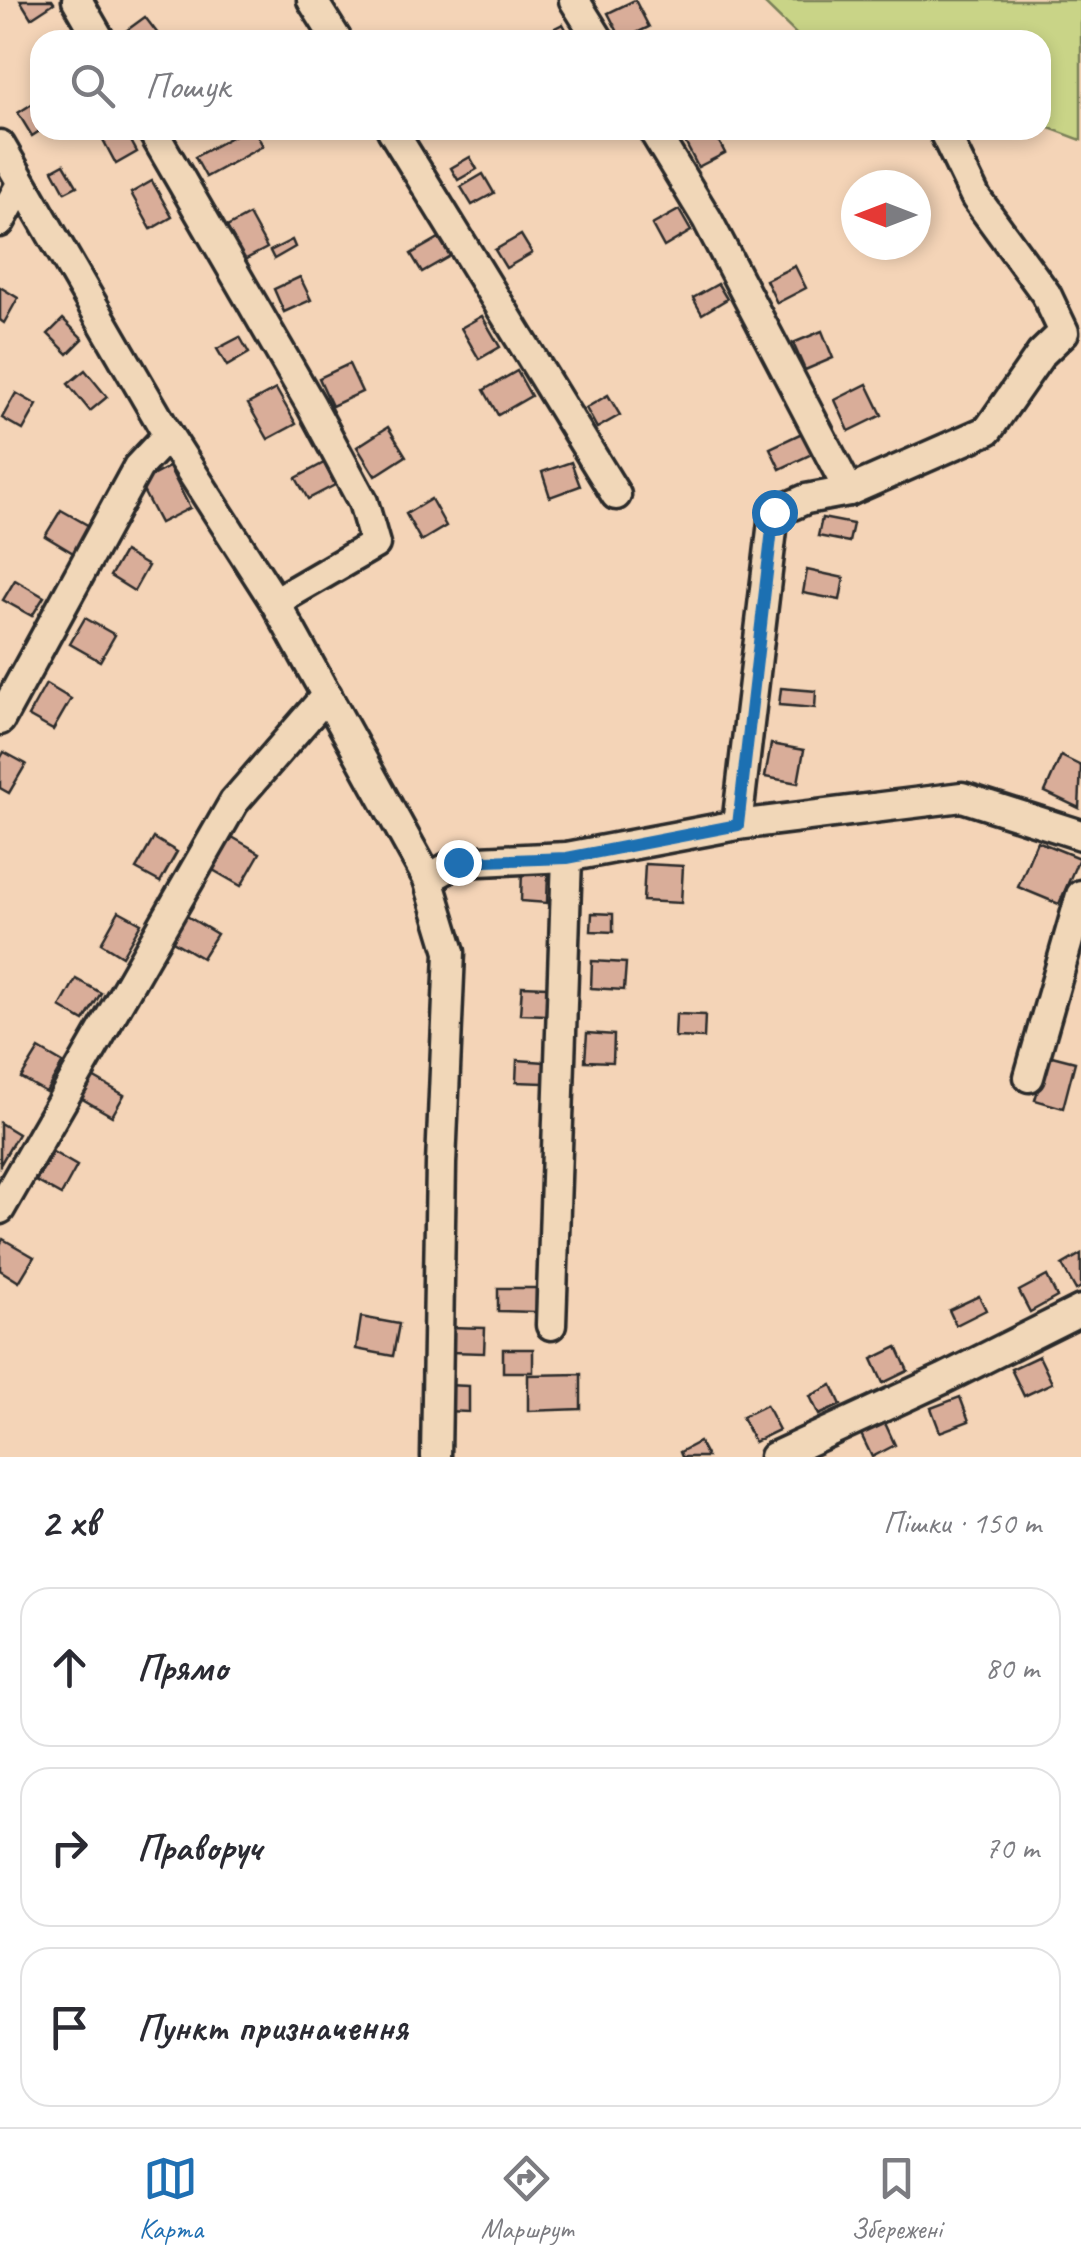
<!DOCTYPE html>
<html lang="uk">
<head>
<meta charset="utf-8">
<style>
	:root { --surface:#fff; --page:#f7f7f7; --text:#2b2b33; --muted:#7c7c81; --line:#e1e1e2; --accent:#1f6fb2 }
	body { margin:0; font-family:Caveat,sans-serif; background:var(--page); color:var(--text) }
	.compass { position:absolute; left:841px; top:170px; width:90px; height:90px; border-radius:50%; background:var(--surface); box-shadow:0 5px 15px #0003; rotate:270deg }
	.stop { position:absolute; width:30px; height:30px; margin:-22px; border:8px solid #1f6fb2; border-radius:50%; background:#fff }
	.stop.end { background:#1f6fb2; border-color:#fff; box-shadow:0 2px 10px #0008 }
	.list { margin:0; padding:0; list-style:none }
	h2 { display:flex; justify-content:space-between; align-items:center; height:130px; margin:0; padding:0 40px; font-size:42px }
	h2 small { font-size:32px; font-weight:400; color:var(--muted) }
	.list li { display:grid; grid-template-columns:65px 1fr auto; gap:30px; align-items:center; box-sizing:border-box; height:160px; margin:0 20px 20px; padding:0 20px; border:2px solid var(--line); border-radius:30px }
	.list b { display:block; font-size:38px; white-space:nowrap }
	.list em { font-size:32px; font-style:normal; color:var(--muted) }
	.icon { flex:none; width:55px; height:55px; fill:none; stroke:currentColor; stroke-width:2; stroke-linecap:round; stroke-linejoin:round }
	.map { position:relative; flex:none; width:1081px; height:1457px; overflow:hidden }
	.search { position:absolute; background:var(--surface); box-shadow:0 5px 15px #0003; left:30px; right:30px; top:30px; height:110px; display:flex; align-items:center; gap:25px; box-sizing:border-box; padding:0 35px; border-radius:30px; color:var(--muted); font-size:38px }
	.sheet { height:670px; background:var(--surface) }
	nav { display:flex; justify-content:space-around; align-items:center; box-sizing:border-box; height:140px; border-top:2px solid var(--line); background:var(--surface); font-size:28px; color:var(--muted) }
	nav a { display:grid; justify-items:center; gap:5px }
	nav .on { color:var(--accent) }
	.map>svg:first-child { display:block }
</style>
</head>
<body>
<div class="map">
<svg width="1081" height="1457" viewBox="0 0 1081 1457">
	<rect width="100%" height="100%" fill="#f4d4b7"/>
	<filter id="ink" filterUnits="userSpaceOnUse"><feTurbulence type="fractalNoise" baseFrequency=".01" numOctaves="2"/><feDisplacementMap in="SourceGraphic" scale="20" xChannelSelector="R" yChannelSelector="G"/><feConvolveMatrix kernelMatrix="1 2 1 2 8 2 1 2 1" color-interpolation-filters="sRGB"/></filter>
	<g filter="url(#ink)">
		<path fill="#c9d487" stroke="#7a8059" stroke-width="2.5" d="M761,0H1081V140L1041,125V40H808L799,37Z"/>
		<g fill="#d9ad99" stroke="#2b2b2b" stroke-width="2.5">
			<path d="M20,0H52L54,3L31,18Z"/>
			<path d="M635,0L649,27L622,40L608,13Z"/>
			<path d="M145,17L158,34L150,40H122L119,36Z"/>
			<path d="M563,24L572,40H544L541,35Z"/>
			<path d="M32,104L40,117L41,130L32,136L18,113Z"/>
			<path d="M107,130H125L137,152L116,164L100,134Z"/>
			<path d="M244,130H254L263,146L206,177L195,157Z"/>
			<path d="M708,130H713L725,153L698,167L685,142Z"/>
			<path d="M470,157L477,169L458,180L451,168Z"/>
			<path d="M64,164L77,186L65,192L53,170Z"/>
			<path d="M483,174L494,193L472,205L461,187Z"/>
			<path d="M152,181L172,217L151,229L131,193Z"/>
			<path d="M679,210L691,231L664,247L652,225Z"/>
			<path d="M249,215L267,248L244,260L227,227Z"/>
			<path d="M521,235L532,253L506,268L495,250Z"/>
			<path d="M439,238L450,256L422,272L411,254Z"/>
			<path d="M292,240L295,247L274,259L270,251Z"/>
			<path d="M795,266L806,288L777,303L766,280Z"/>
			<path d="M300,277L311,300L284,312L274,289Z"/>
			<path d="M718,284L727,299L702,314L693,298Z"/>
			<path d="M0,287L18,298L4,323L0,320Z"/>
			<path d="M482,316L500,347L479,359L461,328Z"/>
			<path d="M63,319L83,339L68,354L48,334Z"/>
			<path d="M822,331L833,358L805,370L793,343Z"/>
			<path d="M240,337L249,353L227,366L217,349Z"/>
			<path d="M349,364L362,392L332,406L319,378Z"/>
			<path d="M85,370L107,397L90,411L68,384Z"/>
			<path d="M517,371L531,396L498,415L484,390Z"/>
			<path d="M867,384L882,415L849,431L835,400Z"/>
			<path d="M276,389L296,424L268,439L248,404Z"/>
			<path d="M16,393L37,405L23,430L2,418Z"/>
			<path d="M608,395L620,415L597,428L586,408Z"/>
			<path d="M388,427L406,456L375,476L357,447Z"/>
			<path d="M802,433L812,454L780,469L770,448Z"/>
			<path d="M571,462L580,486L550,497L542,472Z"/>
			<path d="M324,463L335,485L308,499L296,478Z"/>
			<path d="M169,467L190,508L160,523L139,483Z"/>
			<path d="M431,499L446,526L421,541L406,514Z"/>
			<path d="M61,510L91,527L75,554L45,536Z"/>
			<path d="M822,518L853,524L849,542L818,536Z"/>
			<path d="M124,552L148,566L134,591L110,576Z"/>
			<path d="M807,570L844,578L840,600L803,593Z"/>
			<path d="M15,580L44,597L32,616L3,600Z"/>
			<path d="M85,618L115,635L100,661L70,644Z"/>
			<path d="M46,684L71,699L53,730L28,716Z"/>
			<path d="M781,688L816,691L815,708L779,705Z"/>
			<path d="M771,744L804,750L798,783L765,777Z"/>
			<path d="M4,752L26,764L9,793L0,788V759Z"/>
			<path d="M1061,756L1081,766L1079,808L1045,792Z"/>
			<path d="M232,837L260,853L241,886L213,870Z"/>
			<path d="M154,838L177,852L160,882L136,869Z"/>
			<path d="M1037,841L1079,858L1059,904L1018,887Z"/>
			<path d="M645,864L683,866L681,903L643,901Z"/>
			<path d="M522,870L548,871L547,903L521,901Z"/>
			<path d="M119,911L141,923L122,956L101,943Z"/>
			<path d="M592,913L613,914V932L591,931Z"/>
			<path d="M185,915L217,934L202,958L171,940Z"/>
			<path d="M592,961L626,963L624,990L591,988Z"/>
			<path d="M76,979L101,993L84,1021L60,1007Z"/>
			<path d="M522,986L547,987L546,1015L520,1014Z"/>
			<path d="M676,1014L705,1015L704,1038L675,1037Z"/>
			<path d="M587,1033L614,1035L613,1062L585,1061Z"/>
			<path d="M39,1049L63,1063L46,1092L21,1078Z"/>
			<path d="M1048,1055L1075,1062L1063,1108L1035,1100Z"/>
			<path d="M517,1060L545,1062L544,1083L516,1082Z"/>
			<path d="M91,1076L124,1095L112,1116L79,1097Z"/>
			<path d="M0,1123L18,1134L0,1165Z"/>
			<path d="M53,1152L77,1166L61,1195L36,1181Z"/>
			<path d="M3,1239L34,1257L19,1282L0,1270V1245Z"/>
			<path d="M1081,1254V1287L1076,1290L1062,1265Z"/>
			<path d="M1047,1276L1057,1297L1030,1312L1019,1291Z"/>
			<path d="M498,1288H536V1312L498,1311Z"/>
			<path d="M979,1296L986,1310L956,1325L949,1310Z"/>
			<path d="M361,1317L399,1324L393,1356L356,1349Z"/>
			<path d="M450,1327L485,1328L484,1353L450,1352Z"/>
			<path d="M897,1347L908,1371L883,1383L872,1359Z"/>
			<rect x="503" y="1349" width="30" height="23"/>
			<path d="M1039,1356L1052,1383L1024,1396L1011,1369Z"/>
			<path d="M581,1374V1409L528,1411V1375Z"/>
			<path d="M446,1385L469,1386V1412L446,1411Z"/>
			<path d="M832,1385L841,1405L819,1415L810,1396Z"/>
			<path d="M960,1397L969,1421L940,1432L931,1408Z"/>
			<path d="M766,1405L779,1430L754,1442L742,1417Z"/>
			<path d="M885,1423L895,1445L872,1457L861,1434Z"/>
			<path d="M699,1442L707,1457H682L680,1452Z"/>
		</g>
		<g fill="none" stroke-linecap="round" stroke-linejoin="round">
			<g stroke="#2b2b2b" stroke-width="35">
				<g id="street">
					<path d="M77,0L100,40"/>
					<path d="M312,0L337,40"/>
					<path d="M574,0L599,40"/>
					<path d="M152,130L311,405L363,502L375,544L275,602"/>
					<path d="M392,130L616,495"/>
					<path d="M653,130L707,219L849,491"/>
					<path d="M0,145L168,435L275,602L428,879L450,952L441,1164L436,1457"/>
					<path d="M0,222L21,184"/>
					<path d="M0,720L138,467L168,435"/>
					<path d="M737,825L774,513L806,499L849,491L988,430L1041,354L1064,332L1046,294L976,198L943,130"/>
					<path d="M428,879L458,862L567,857L737,825L962,797L1081,835"/>
					<path d="M1029,1077L1081,895"/>
					<path d="M0,1209L234,802L327,695"/>
					<path d="M551,1325L567,857"/>
					<path d="M774,1457L943,1379L1081,1310"/>
				</g>
			</g>
			<use href="#street" stroke="#f1d7b8" stroke-width="28"/>
		</g>
	</g>
	<g fill="none" stroke-linecap="round" stroke-linejoin="round" filter="url(#ink)">
		<path stroke="#1f6fb2" stroke-width="12" d="M458,862L567,858L738,825L774,512"/>
	</g>
</svg>
<svg class="compass" viewBox="-18 -18 36 36"><path d="M0-13l5 13h-10z" fill="#e53935"/><path d="M0 13l5-13h-10z" fill="#7c7c81"/></svg>
<div class="stop" style="left:774px;top:512px"></div>
<div class="stop end" style="left:458px;top:862px"></div>
<div class="search"><svg class="icon" aria-label="search" viewBox="0 0 24 24"><circle cx="10" cy="10" r="6"/><path d="M15 15l6 6"/></svg>Пошук</div>
</div>
<section class="sheet">
<h2>2 хв<small>Пішки · 150 m</small></h2>
<ul class="list">
<li><svg class="icon" aria-label="ahead" viewBox="0 0 24 24"><path d="M12 20V5M6 11l6-6 6 6"/></svg><div><b>Прямо</b></div><em>80 m</em></li>
<li><svg class="icon" aria-label="right" viewBox="0 0 24 24"><path d="M7 20v-9h11M14 6l5 5-5 5"/></svg><div><b>Праворуч</b></div><em>70 m</em></li>
<li><svg class="icon" aria-label="arrive" viewBox="0 0 24 24"><path d="M6 21V4h12l-3 4 3 4H6"/></svg><div><b>Пункт призначення</b></div></li>
</ul>
</section>
<nav>
<a class="on"><svg class="icon" aria-label="map" viewBox="0 0 24 24"><path d="M3 6l6-2 6 2 6-2v14l-6 2-6-2-6 2zM9 4v14M15 6v14"/></svg>Карта</a>
<a><svg class="icon" aria-label="directions" viewBox="0 0 24 24"><path d="M12 3l9 9-9 9-9-9zM9 14v-3h6M13 9l2 2-2 2"/></svg>Маршрут</a>
<a><svg class="icon" aria-label="saved" viewBox="0 0 24 24"><path d="M7 4h10v16l-5-4-5 4z"/></svg>Збережені</a>
</nav>
</body>
</html>
